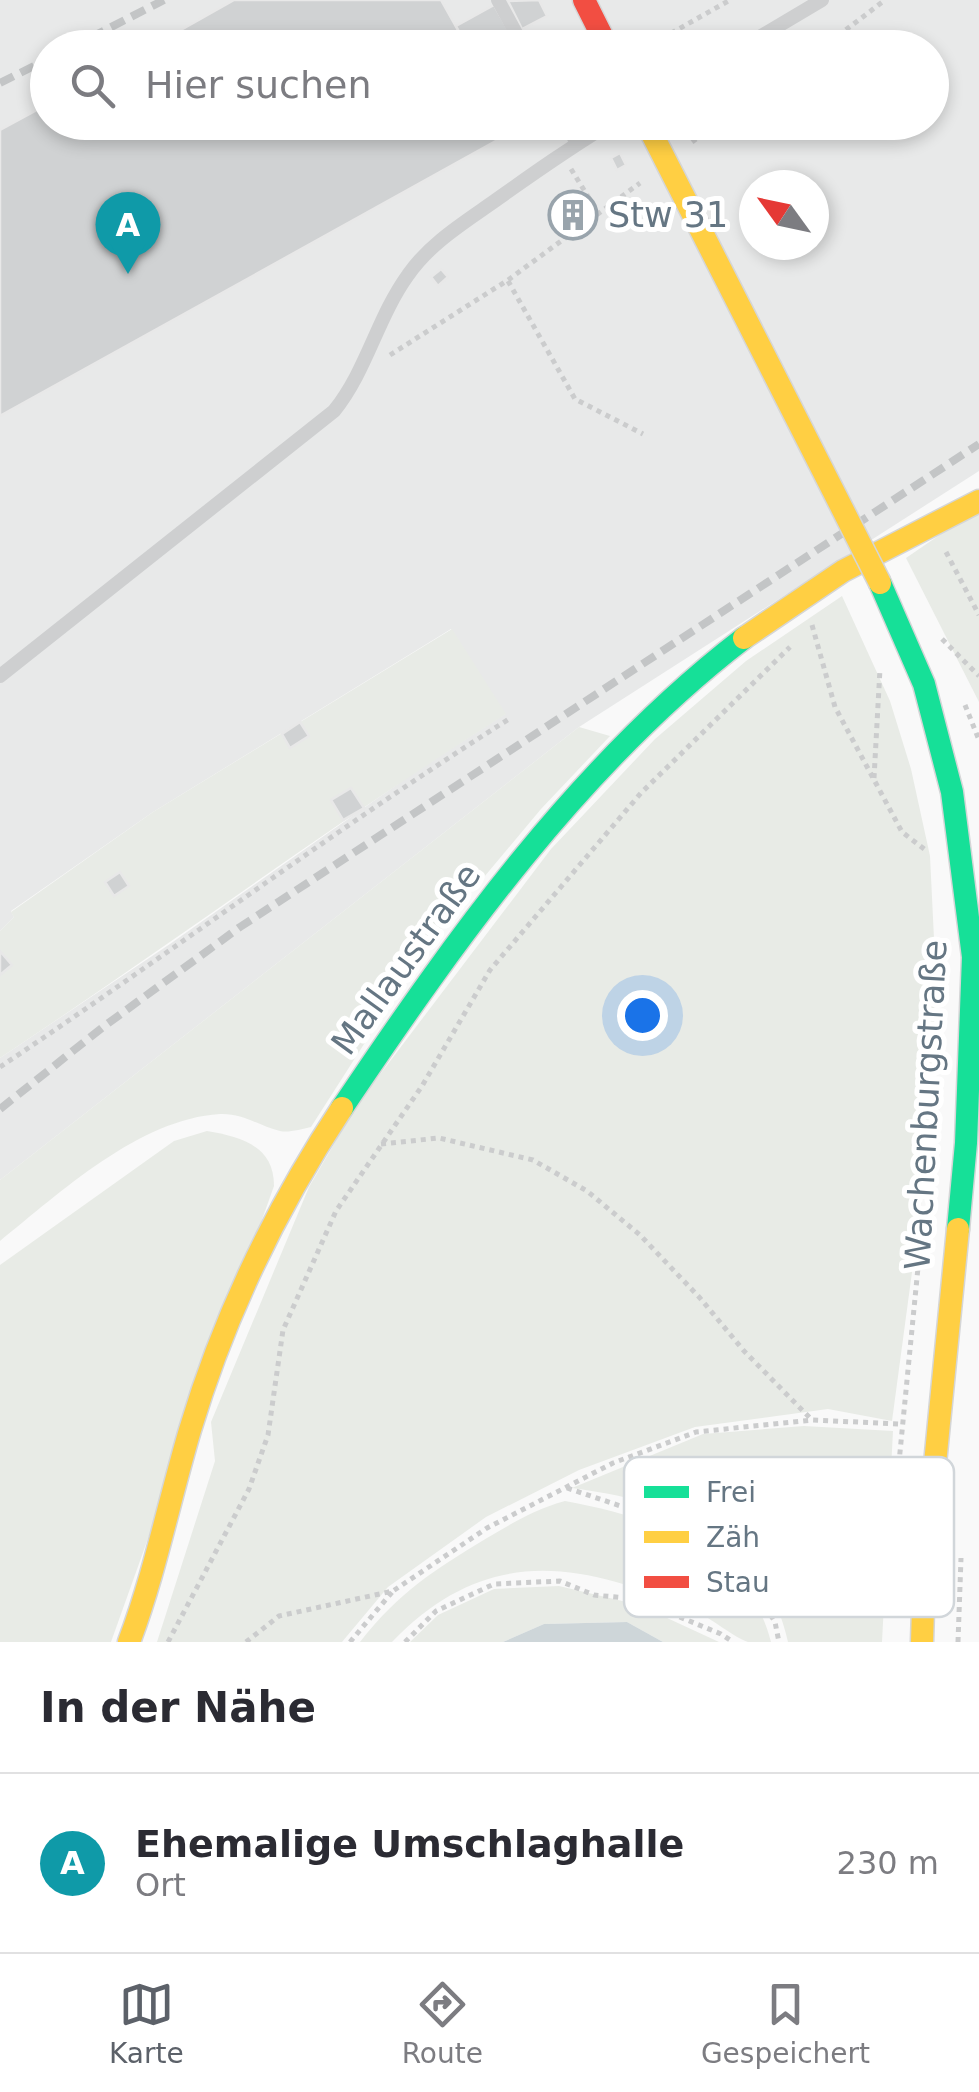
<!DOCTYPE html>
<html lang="de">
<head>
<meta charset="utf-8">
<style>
	:root { --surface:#fff; --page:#f7f7f7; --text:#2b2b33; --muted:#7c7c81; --line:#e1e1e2; --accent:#5c6169 }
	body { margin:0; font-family:"DejaVu Sans",sans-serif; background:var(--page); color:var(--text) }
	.compass { position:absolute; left:739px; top:170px; width:90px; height:90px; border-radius:50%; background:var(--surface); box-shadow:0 5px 15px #0003; rotate:303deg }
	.you { position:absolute; left:642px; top:1015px; width:35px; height:35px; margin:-25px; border:8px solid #fff; border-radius:50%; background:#1a73e8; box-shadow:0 0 0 15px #1a73e833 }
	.badge { display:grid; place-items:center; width:65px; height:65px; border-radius:50%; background:var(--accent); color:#fff; font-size:32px; font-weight:700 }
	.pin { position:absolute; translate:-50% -82px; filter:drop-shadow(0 2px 5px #0008) }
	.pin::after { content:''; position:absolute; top:52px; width:35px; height:30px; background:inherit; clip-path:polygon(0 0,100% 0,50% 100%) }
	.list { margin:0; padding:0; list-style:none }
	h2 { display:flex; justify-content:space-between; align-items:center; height:130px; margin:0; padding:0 40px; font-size:42px }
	h2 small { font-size:32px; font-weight:400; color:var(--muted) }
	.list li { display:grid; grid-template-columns:65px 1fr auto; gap:30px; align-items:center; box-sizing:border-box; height:180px; padding:0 40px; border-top:2px solid var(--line) }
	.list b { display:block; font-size:38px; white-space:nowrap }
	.list p { margin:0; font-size:32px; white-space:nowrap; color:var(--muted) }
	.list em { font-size:32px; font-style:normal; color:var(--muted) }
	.icon { flex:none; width:55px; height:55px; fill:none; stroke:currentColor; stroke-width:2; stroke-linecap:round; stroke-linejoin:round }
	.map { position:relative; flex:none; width:979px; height:1642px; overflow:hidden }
	.search { position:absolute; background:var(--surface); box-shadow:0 5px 15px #0003; left:30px; right:30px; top:30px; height:110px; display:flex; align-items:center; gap:25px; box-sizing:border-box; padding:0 35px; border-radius:55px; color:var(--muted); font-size:38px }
	.sheet { height:310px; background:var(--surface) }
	nav { display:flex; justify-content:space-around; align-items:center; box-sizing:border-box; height:140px; border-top:2px solid var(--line); background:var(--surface); font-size:28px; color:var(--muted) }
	nav a { display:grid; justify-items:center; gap:5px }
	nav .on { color:var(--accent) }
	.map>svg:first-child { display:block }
</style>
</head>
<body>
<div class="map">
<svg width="979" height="1642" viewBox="0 0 979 1642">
	<rect width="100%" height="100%" fill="#f9f9f9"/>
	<path fill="#e8e9e9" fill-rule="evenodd" d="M0,0H979V471L579,727L0,1180V1058L170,944L415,772L505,714L451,629L153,812L11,911L14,917L0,931ZM48,48H932V122H48ZM754,185H814V245H754Z"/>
	<g fill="#e8ebe6">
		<path d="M979,508V702L906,558Z"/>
		<path d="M842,596L890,701L911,769L930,856L936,980L928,1153L892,1421L828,1409L695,1427L579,1470L486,1517L388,1587L342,1642H157L215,1461L211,1422L309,1187L356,1106L551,849L655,739L746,661Z"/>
		<path d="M452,629L506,714C334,823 170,945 0,1058V931L14,917L11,912L153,812Z"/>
		<path d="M579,727L610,736L541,809L428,944L311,1127C301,1129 289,1133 280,1131C259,1126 243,1113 220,1114C139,1119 61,1192 0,1241V1180Z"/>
		<path d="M207,1131C242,1137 274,1146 274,1186L111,1642H0V1265L174,1141Z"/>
		<path d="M804,1426L893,1431L882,1642H788C763,1531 674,1502 572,1488L703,1434Z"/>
		<path d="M565,1501C651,1517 747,1547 771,1642C765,1642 754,1642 748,1642C735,1638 711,1618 695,1611C580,1561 486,1544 392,1642H360C400,1591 433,1571 487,1538C513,1523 535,1509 565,1501Z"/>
		<path d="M559,1586L639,1605L719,1642H663L627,1622L544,1624L503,1642H410L438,1615L494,1589Z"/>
	</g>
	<path fill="#ced6d9" d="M627,1622L663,1642H503L544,1624Z"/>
	<g fill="#d0d2d3" stroke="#e8e8e8" stroke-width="2.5">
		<path d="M234,0H441L468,48H149Z"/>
		<path d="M539,0L547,16L522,29L508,1Z"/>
		<path d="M494,5L515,42L505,48H468L456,26Z"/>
		<path d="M48,104V122H509L514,131L0,416V130Z"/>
		<path d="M620,153L626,165L617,170L611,158Z"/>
		<path d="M582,195L594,212L563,235L551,219Z"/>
		<path d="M441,269L448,277L438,286L431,277Z"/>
		<path d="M300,722L309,736L290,748L282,734Z"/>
		<path d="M351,788L364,808L343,820L331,800Z"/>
		<path d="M120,872L129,886L114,896L105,882Z"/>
		<path d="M0,951L12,965L0,975Z"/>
	</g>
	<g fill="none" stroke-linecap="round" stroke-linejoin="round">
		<g stroke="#d5d6d7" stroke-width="25">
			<g id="fast">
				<path d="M880,583L924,684L952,792L973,957L966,1143L958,1229"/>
				<path d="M342,1108C456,938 580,764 744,638"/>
			</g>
		</g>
		<g stroke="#d5d6d7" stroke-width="25">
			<g id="slow">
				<path d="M744,638L843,571L979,501"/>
				<path d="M129,1642C155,1573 169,1501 190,1430C224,1316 276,1208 342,1108"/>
				<path d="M922,1642L924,1576L958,1229"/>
			</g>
		</g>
		<g stroke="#d5d6d7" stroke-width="25">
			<path id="jam" d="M584,0L608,48"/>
		</g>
		<g stroke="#cbcccd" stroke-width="5" stroke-dasharray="5 5" stroke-linecap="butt">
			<path d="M645,48L730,0"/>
			<path d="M822,48L885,0"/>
			<path d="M692,142L718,122"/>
			<path d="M571,169L592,203"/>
			<path d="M508,281L575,399L643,434"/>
			<path d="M390,355L508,280L640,183"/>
			<path d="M946,552L979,615"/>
			<path d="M812,625L835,707L902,832L928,852"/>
			<path d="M942,639L979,676"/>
			<path d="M965,705L979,740"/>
			<path d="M874,778L880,669"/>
			<path d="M0,1067C171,953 335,829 509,719"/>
			<path d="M381,1144L439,1138L533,1160L587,1191L640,1235L700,1298L744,1351L812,1420"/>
			<path d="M567,1488L689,1529L734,1558L775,1622L779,1642"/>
			<path d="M892,1534L920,1247"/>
			<path d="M168,1642L249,1489L268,1435L283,1330L336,1211L422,1086L490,970L641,793L790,647"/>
			<path d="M246,1642L279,1616L393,1591L487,1528L613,1463L696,1432L812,1420L900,1424"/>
			<path d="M350,1642L393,1591"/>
			<path d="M405,1642L436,1611L494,1584L560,1581L594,1595L636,1599L721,1634L733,1642"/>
			<path d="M958,1642L961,1558"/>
		</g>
		<g stroke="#cecfd0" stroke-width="14">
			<path d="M498,0L524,48"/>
			<path d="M741,48L822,0"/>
			<path d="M565,122L577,143"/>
			<path d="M0,676L334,411C367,370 377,318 408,275C430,243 465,222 496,200C534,173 572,146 613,122"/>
		</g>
		<use href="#fast" stroke="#16e098" stroke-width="22"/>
		<use href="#slow" stroke="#ffcf43" stroke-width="22"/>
		<use href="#jam" stroke="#f24e42" stroke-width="22"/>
		<g stroke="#c3c5c6" stroke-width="8" stroke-dasharray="15 8" stroke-linecap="butt">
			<path d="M70,48L164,0"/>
			<path d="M0,83L48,59"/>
			<path d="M0,1109L103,1027L240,927L979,444"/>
		</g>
		<g stroke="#d5d6d7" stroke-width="25" stroke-linecap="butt">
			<path id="slow-bridge" d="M646,122L880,583"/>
		</g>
		<use href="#slow-bridge" stroke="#ffcf43" stroke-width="22"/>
	</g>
	<defs>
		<g id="building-ring" transform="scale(2.5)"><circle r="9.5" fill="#fff" stroke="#99a4ac" stroke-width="1.5"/><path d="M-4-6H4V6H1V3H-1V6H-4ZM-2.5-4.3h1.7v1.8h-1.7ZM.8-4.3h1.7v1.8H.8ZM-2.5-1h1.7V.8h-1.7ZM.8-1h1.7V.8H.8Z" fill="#99a4ac"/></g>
	</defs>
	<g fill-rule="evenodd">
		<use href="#building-ring" x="573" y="215"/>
	</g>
	<g text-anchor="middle" stroke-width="10" stroke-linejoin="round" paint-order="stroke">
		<g font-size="35" fill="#657683" stroke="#fff" text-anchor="start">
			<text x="608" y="227">Stw 31</text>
		</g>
		<g font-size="35" fill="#657683" stroke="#fff">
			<text transform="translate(406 959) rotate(-54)" y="12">Mallaustraße</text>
			<text transform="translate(926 1105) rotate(-87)" y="12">Wachenburgstraße</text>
		</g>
	</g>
	<rect x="624" y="1457" width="330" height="160" rx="15" fill="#fff" stroke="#d1d6da" stroke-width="2.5"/>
	<rect x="644" y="1486" width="45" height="12" fill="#16e098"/>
	<rect x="644" y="1531" width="45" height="12" fill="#ffcf43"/>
	<rect x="644" y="1576" width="45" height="12" fill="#f24e42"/>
	<g font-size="28" fill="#657683">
		<text x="706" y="1502">Frei</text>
		<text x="706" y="1547">Zäh</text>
		<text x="706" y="1592">Stau</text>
	</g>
</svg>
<svg class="compass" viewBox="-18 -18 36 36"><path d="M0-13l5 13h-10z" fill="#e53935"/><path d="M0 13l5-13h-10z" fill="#7c7c81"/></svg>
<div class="you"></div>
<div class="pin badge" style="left:128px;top:274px;background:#0f9aa8">A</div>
<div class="search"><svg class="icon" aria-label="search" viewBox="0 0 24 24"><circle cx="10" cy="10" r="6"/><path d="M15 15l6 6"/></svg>Hier suchen</div>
</div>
<section class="sheet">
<h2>In der Nähe<small></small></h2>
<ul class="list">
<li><span class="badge" style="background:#0f9aa8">A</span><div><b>Ehemalige Umschlaghalle</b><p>Ort</p></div><em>230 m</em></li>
</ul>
</section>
<nav>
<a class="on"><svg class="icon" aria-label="map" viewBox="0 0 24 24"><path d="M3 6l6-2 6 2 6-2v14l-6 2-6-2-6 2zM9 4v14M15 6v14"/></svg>Karte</a>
<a><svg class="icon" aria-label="directions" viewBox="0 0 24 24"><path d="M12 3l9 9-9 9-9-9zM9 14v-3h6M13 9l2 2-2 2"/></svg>Route</a>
<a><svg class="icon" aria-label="saved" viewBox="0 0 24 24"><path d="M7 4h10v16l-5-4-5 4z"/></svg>Gespeichert</a>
</nav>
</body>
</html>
